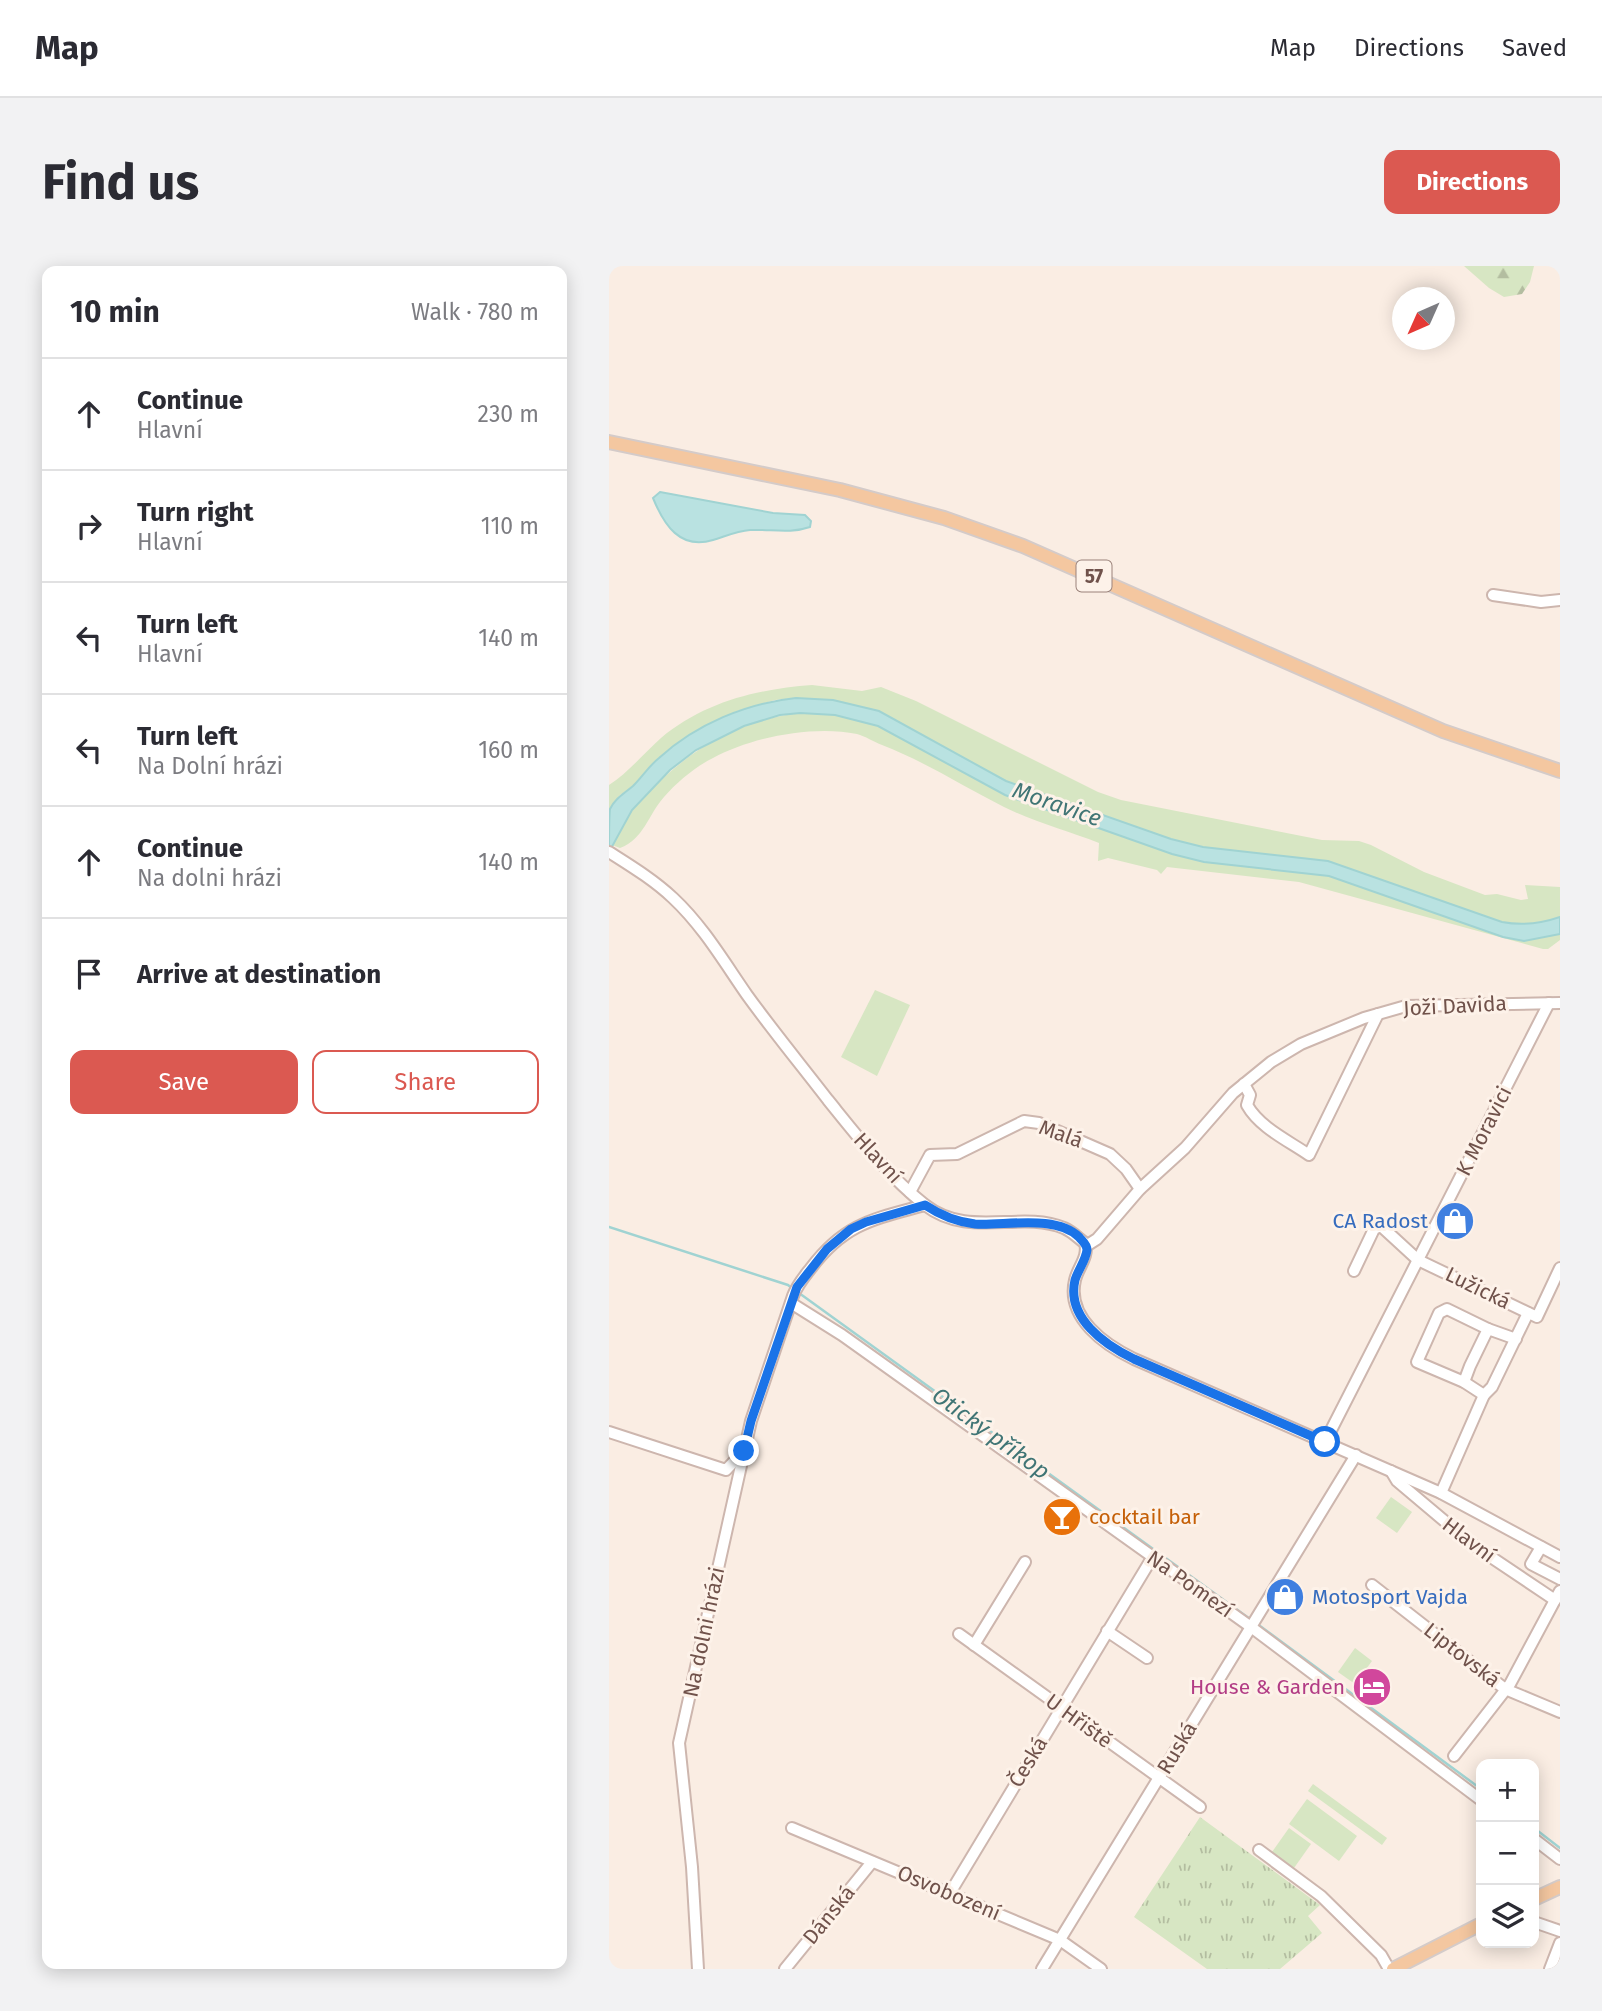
<!DOCTYPE html>
<html lang="en">
<head>
<meta charset="utf-8">
<style>
	:root { --surface:#fff; --page:#f2f2f3; --text:#2b2b33; --muted:#7c7c81; --line:#e1e1e2; --accent:#db5951 }
	body { margin:0; font-family:"Fira Sans",sans-serif; background:var(--page); color:var(--text) }
	.controls { position:absolute; right:21px; bottom:21px; display:grid; overflow:hidden; border-radius:14px; box-shadow:0 4px 18px #0003 }
	.controls button { width:63px; height:63px; display:grid; place-items:center; padding:0; border:0; border-bottom:2px solid var(--line); background:var(--surface); color:var(--text); font:35px sans-serif }
	.compass { position:absolute; left:783px; top:21px; width:63px; height:63px; border-radius:50%; background:var(--surface); box-shadow:0 4px 18px #0003; rotate:225deg }
	.stop { position:absolute; width:21px; height:21px; margin:-16px; border:5px solid #1a73e8; border-radius:50%; background:#fff }
	.stop.end { background:#1a73e8; border-color:#fff; box-shadow:0 2px 7px #0008 }
	.list { margin:0; padding:0; list-style:none }
	h2 { display:flex; justify-content:space-between; align-items:center; height:91px; margin:0; padding:0 28px; font-size:30px }
	h2 small { font-size:23px; font-weight:400; color:var(--muted) }
	.list li { display:grid; grid-template-columns:46px 1fr auto; gap:21px; align-items:center; box-sizing:border-box; height:112px; padding:0 28px; border-top:2px solid var(--line) }
	.list b { display:block; font-size:26px; white-space:nowrap }
	.list p { margin:0; font-size:23px; white-space:nowrap; color:var(--muted) }
	.list em { font-size:23px; font-style:normal; color:var(--muted) }
	.actions { display:flex; gap:14px; padding:21px 28px }
	.actions a { flex:1; padding:16px 0; border:2px solid var(--accent); border-radius:14px; text-align:center; font-size:24px; color:var(--accent) }
	.actions .main { background:var(--accent); color:#fff }
	.icon { flex:none; width:38px; height:38px; fill:none; stroke:currentColor; stroke-width:2; stroke-linecap:round; stroke-linejoin:round }
	.map { position:relative; flex:none; width:951px; height:1703px; overflow:hidden; border-radius:14px }
	header { display:flex; align-items:center; gap:42px; box-sizing:border-box; height:98px; padding:0 35px; background:var(--surface); border-bottom:2px solid var(--line) }
	header strong { font-size:33px }
	nav { display:flex; gap:38px; margin-inline-start:auto; font-size:24px }
	.intro { display:flex; align-items:center; justify-content:space-between; box-sizing:border-box; height:168px; padding:0 42px }
	h1 { margin:0; font-size:49px }
	.button { padding:18px 32px; border-radius:14px; background:var(--accent); color:#fff; font-size:24px; font-weight:700 }
	main { display:flex; gap:42px; padding:0 42px }
	aside { flex:1; background:var(--surface); border-radius:14px; box-shadow:0 4px 18px #0003 }
	.map>svg:first-child { display:block }
</style>
</head>
<body>
<header>
<strong>Map</strong>
<nav><a>Map</a><a>Directions</a><a>Saved</a></nav>
</header>
<div class="intro"><h1>Find us</h1><a class="button">Directions</a></div>
<main>
<aside>
<h2>10 min<small>Walk · 780 m</small></h2>
<ul class="list">
<li><svg class="icon" aria-label="ahead" viewBox="0 0 24 24"><path d="M12 20V5M6 11l6-6 6 6"/></svg><div><b>Continue</b><p>Hlavní</p></div><em>230 m</em></li>
<li><svg class="icon" aria-label="right" viewBox="0 0 24 24"><path d="M7 20v-9h11M14 6l5 5-5 5"/></svg><div><b>Turn right</b><p>Hlavní</p></div><em>110 m</em></li>
<li><svg class="icon" aria-label="left" viewBox="0 0 24 24"><path d="M17 20v-9H6M10 6l-5 5 5 5"/></svg><div><b>Turn left</b><p>Hlavní</p></div><em>140 m</em></li>
<li><svg class="icon" aria-label="left" viewBox="0 0 24 24"><path d="M17 20v-9H6M10 6l-5 5 5 5"/></svg><div><b>Turn left</b><p>Na Dolní hrázi</p></div><em>160 m</em></li>
<li><svg class="icon" aria-label="ahead" viewBox="0 0 24 24"><path d="M12 20V5M6 11l6-6 6 6"/></svg><div><b>Continue</b><p>Na dolni hrázi</p></div><em>140 m</em></li>
<li><svg class="icon" aria-label="arrive" viewBox="0 0 24 24"><path d="M6 21V4h12l-3 4 3 4H6"/></svg><div><b>Arrive at destination</b></div></li>
</ul>
<div class="actions"><a class="main">Save</a><a>Share</a></div>
</aside>
<div class="map">
<svg width="951" height="1703" viewBox="0 0 951 1703">
	<defs>
		<pattern id="forest-firs" width="22" height="20" patternUnits="userSpaceOnUse" patternTransform="scale(1.75)"><rect width="22" height="20" fill="#d7e6c3"/><path d="M5 1l3.5 6h-7zM16 11l3.5 6h-7z" fill="#b3bda0"/></pattern>
		<pattern id="park-tufts" width="24" height="20" patternUnits="userSpaceOnUse" patternTransform="scale(1.75)"><rect width="24" height="20" fill="#d7e6c3"/><path d="M3 7l-1-3M5 7V3M7 7l1-3M15 17l-1-3M17 17v-4M19 17l1-3" fill="none" stroke="#b3bda0"/></pattern>
	</defs>
	<rect width="100%" height="100%" fill="#faede3"/>
	<g fill="#d7e6c3">
		<path d="M203,419L253,425L272,421L307,435L489,526L512,534L713,574L750,575L762,579L815,606L876,629L888,628L912,634L919,633L916,619L951,621V651C931,658 914,660 893,656L719,595L594,581L562,573L397,515L270,445L224,434L187,432L166,434L128,445L78,470L50,492L24,520L11,529L0,544V519C19,507 35,487 52,472C95,436 148,423 203,419Z"/>
		<path d="M191,447L226,449L269,460L396,529L595,596L720,610L894,671L915,675L951,668V674L939,683H934L690,616L558,601L552,608L548,604L499,592L489,595L490,577C459,565 425,556 395,541C355,521 315,495 273,479C265,476 256,470 248,468C204,459 143,471 104,492C86,501 68,516 55,531C39,549 35,573 11,582L3,579C10,568 15,557 22,546C27,539 34,533 40,526C81,483 131,454 191,447Z"/>
		<path d="M266,724L301,739L268,810L232,791Z"/>
		<path d="M782,1231L803,1246L788,1267L767,1252Z"/>
		<path d="M746,1382L763,1395L746,1418L729,1406Z"/>
		<path d="M704,1518L778,1572L773,1579L699,1525Z"/>
		<path d="M698,1533L748,1570L730,1595L680,1558Z"/>
		<path d="M680,1562L702,1578L685,1602L663,1586Z"/>
	</g>
	<path fill="url(#forest-firs)" d="M855,0H925L921,16L913,28L895,31L880,22Z"/>
	<path fill="url(#park-tufts)" d="M591,1551L711,1639L699,1650L713,1667L671,1703H598L525,1651Z"/>
	<g fill="#b9e2e1" stroke="#a0d3d2" stroke-width="2">
		<path d="M51,226L164,247L196,249L202,255L201,261C181,268 162,263 141,264C128,265 117,270 104,274C71,284 55,259 44,232Z"/>
		<path d="M187,432L224,434L270,445L397,515L562,573L594,581L719,595L893,656C914,660 931,658 951,651V668L915,675L894,671L720,610L595,596L563,588L396,529L269,460L226,449L191,447L171,449L135,460L87,484L61,504L23,544L0,586C0,574 0,553 1,543C6,532 16,527 24,520C33,511 40,500 50,492C87,458 138,437 187,432Z"/>
	</g>
	<g fill="none" stroke-linecap="round" stroke-linejoin="round">
		<g stroke="#a0d3d2" stroke-width="2.5">
			<path d="M0,961L179,1019L184,1023"/>
			<path d="M190,1027L641,1353"/>
			<path d="M647,1357L872,1523"/>
			<path d="M925,1562L951,1582"/>
		</g>
		<g stroke="#cdb6ae" stroke-width="14">
			<g id="minor">
				<path d="M884,329L932,336L951,334"/>
				<path d="M0,586C22,600 45,614 64,632C94,660 115,696 138,729C164,765 192,799 219,834C249,871 279,910 316,939C360,973 410,944 455,962C464,966 469,972 476,977C480,991 469,1001 466,1014C457,1052 496,1079 525,1093L832,1227L951,1291"/>
				<path d="M635,818L641,829L638,839C651,862 680,875 700,889L769,748"/>
				<path d="M301,926L321,889L348,888L415,855L430,857L501,888L517,903L531,923"/>
				<path d="M477,980L488,973L531,923L576,882L624,827L662,796L692,778L755,752L797,740L951,737"/>
				<path d="M745,1005L765,963L772,960L809,994L928,1051L951,1002"/>
				<path d="M182,1037L233,1069L642,1361L872,1534"/>
				<path d="M855,1116L861,1100L879,1063L907,1073"/>
				<path d="M875,1129L883,1121L919,1047"/>
				<path d="M0,1166L117,1204L133,1187"/>
				<path d="M716,1176L940,737"/>
				<path d="M782,1205L788,1215L864,1279L946,1334L951,1325"/>
				<path d="M832,1227L875,1129L855,1116L808,1096L830,1047L838,1043L879,1063"/>
				<path d="M932,1281L922,1298L951,1313"/>
				<path d="M763,1319L896,1423L951,1446"/>
				<path d="M498,1365L538,1392"/>
				<path d="M350,1368L591,1541"/>
				<path d="M365,1379L416,1296"/>
				<path d="M845,1490L901,1418L946,1334"/>
				<path d="M183,1562L451,1674L492,1703"/>
				<path d="M925,1573L951,1593"/>
				<path d="M650,1584L712,1630L772,1689L780,1703"/>
				<path d="M341,1627L543,1292"/>
				<path d="M925,1656L951,1665"/>
				<path d="M89,1703L83,1601L70,1477L142,1155L184,1030C188,1019 195,1011 202,1002C236,957 265,953 316,939"/>
				<path d="M176,1703L263,1596"/>
				<path d="M433,1703L747,1189"/>
				<path d="M941,1703L951,1677"/>
			</g>
		</g>
		<g stroke="#d4cbc9" stroke-width="16">
			<g id="major">
				<path d="M0,176L231,224L335,252L414,280L834,465L951,505"/>
				<path d="M925,1633L951,1621"/>
				<path d="M784,1703L872,1658"/>
			</g>
		</g>
		<use href="#minor" stroke="#fff" stroke-width="10"/>
		<use href="#major" stroke="#f4c7a0" stroke-width="12"/>
	</g>
	<g fill="none" stroke-linecap="round" stroke-linejoin="round">
		<path stroke="#1a73e8" stroke-width="9" d="M135,1185L142,1155L188,1021L218,983L242,963L257,956L316,939C331,949 348,956 366,958C395,960 447,948 470,971C473,975 478,978 478,984C477,994 469,1004 466,1014C457,1052 496,1079 525,1093L716,1176"/>
	</g>
	<defs>
		<g id="shop-disc" transform="scale(2.0125)"><circle r="9.5" fill="#3f7fe0" stroke="#fdf2e9"/><path d="M-5-2.5h2.3a2.7 3.5 0 0 1 5.4 0H5L5.5 6h-11ZM-1.5-2.5h3a1.5 2.3 0 0 0-3 0Z" fill="#fff"/></g>
		<g id="bar-disc" transform="scale(2.0125)"><circle r="9.5" fill="#e8710a" stroke="#fdf2e9"/><path d="M-6-5H6L.8 .8V4.5H3.5V6h-7V4.5H-.8V.8Z" fill="#fff"/></g>
		<g id="hotel-disc" transform="scale(2.0125)"><circle r="9.5" fill="#d1479c" stroke="#fdf2e9"/><path d="M-6-4.5h1.5V1H6V5H4.5V3h-9V5H-6ZM-4 0a1.8 1.8 0 1 1 3.6 0ZM.5 0V-2.5h3Q6-2.5 6 0Z" fill="#fff"/></g>
	</defs>
	<g fill-rule="evenodd">
		<use href="#shop-disc" x="846" y="955"/>
		<use href="#bar-disc" x="453" y="1251"/>
		<use href="#shop-disc" x="676" y="1331"/>
		<use href="#hotel-disc" x="763" y="1421"/>
	</g>
	<g text-anchor="middle" stroke-width="6" stroke-linejoin="round" paint-order="stroke">
		<rect fill="#fdf2e9" stroke="#9a827a" stroke-width="2" x="467.5" y="294.5" width="35" height="31" rx="5"/>
		<g font-size="19" font-weight="bold" fill="#70524b">
			<text x="485" y="317">57</text>
		</g>
		<g font-size="21" fill="#70524b" stroke="#fdf2e9">
			<text transform="translate(846 740) rotate(-3)" y="7">Joži Davida</text>
			<text transform="translate(875 865) rotate(-63)" y="7">K Moravici</text>
			<text transform="translate(452 868) rotate(20)" y="7">Malá</text>
			<text transform="translate(269 892) rotate(47)" y="7">Hlavní</text>
			<text transform="translate(869 1022) rotate(26)" y="7">Lužická</text>
			<text transform="translate(860 1274) rotate(37)" y="7">Hlavní</text>
			<text transform="translate(581 1318) rotate(35)" y="7">Na Pomezí</text>
			<text transform="translate(95 1366) rotate(-78)" y="7">Na dolni hrázi</text>
			<text transform="translate(853 1389) rotate(38)" y="7">Liptovská</text>
			<text transform="translate(470 1455) rotate(36)" y="7">U Hřiště</text>
			<text transform="translate(568 1482) rotate(-59)" y="7">Ruská</text>
			<text transform="translate(419 1496) rotate(-59)" y="7">Česká</text>
			<text transform="translate(340 1627) rotate(23)" y="7">Osvobození</text>
			<text transform="translate(220 1649) rotate(-51)" y="7">Dánská</text>
		</g>
		<g font-size="21" fill="#366cbe" stroke="#fdf2e9" text-anchor="end">
			<text x="819" y="962">CA Radost</text>
			<text x="703" y="1338" text-anchor="start">Motosport Vajda</text>
		</g>
		<g font-size="21" fill="#c56008" stroke="#fdf2e9" text-anchor="start">
			<text x="480" y="1258">cocktail bar</text>
		</g>
		<g font-size="21" fill="#b23c85" stroke="#fdf2e9" text-anchor="end">
			<text x="736" y="1428">House &amp; Garden</text>
		</g>
		<g font-size="23" font-style="italic" fill="#407575" stroke="#fdf2e9">
			<text transform="translate(448 538) rotate(19)" y="8">Moravice</text>
			<text transform="translate(382 1167) rotate(36)" y="8">Otický příkop</text>
		</g>
	</g>
</svg>
<div class="controls">
<button>+</button>
<button>−</button>
<button><svg class="icon" aria-label="layers" viewBox="0 0 24 24"><path d="M12 4l9 5-9 5-9-5zM3 14l9 5 9-5"/></svg></button>
</div>
<svg class="compass" viewBox="-18 -18 36 36"><path d="M0-13l5 13h-10z" fill="#e53935"/><path d="M0 13l5-13h-10z" fill="#7c7c81"/></svg>
<div class="stop" style="left:716px;top:1176px"></div>
<div class="stop end" style="left:135px;top:1185px"></div>
</div>
</main>
</body>
</html>
